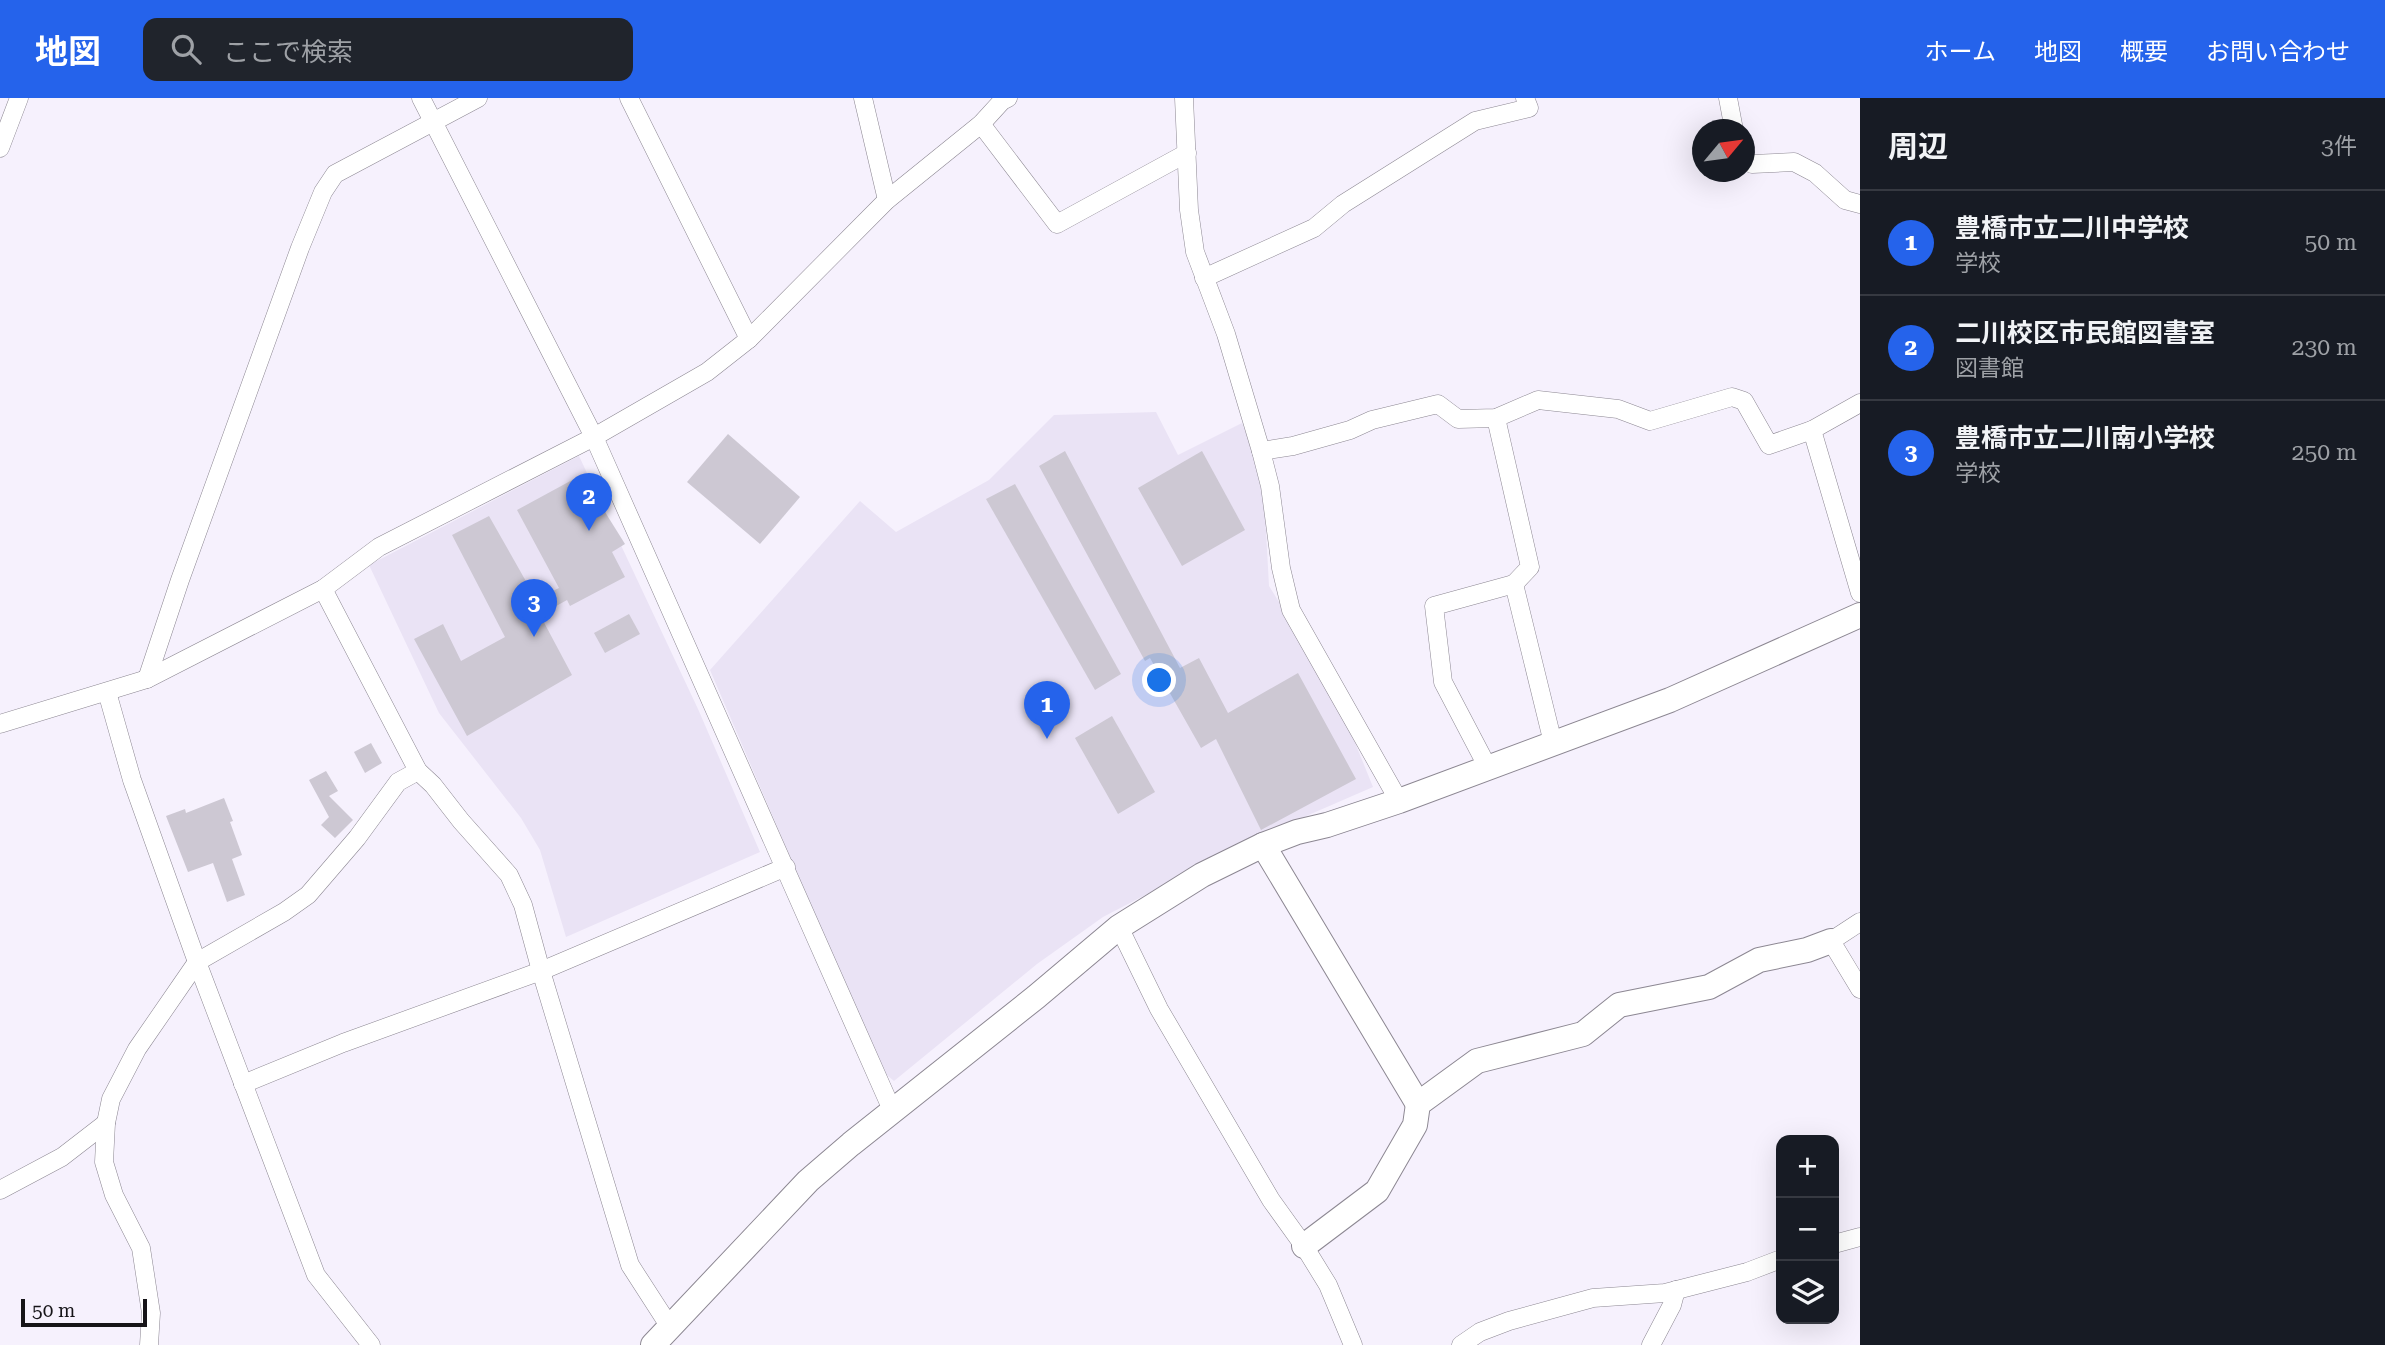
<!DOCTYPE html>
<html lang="ja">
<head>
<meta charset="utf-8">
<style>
	:root { --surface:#171b24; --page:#20242c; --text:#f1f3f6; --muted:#9ea1a6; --line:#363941; --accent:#2563eb }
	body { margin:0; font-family:"Roboto Serif","Noto Sans JP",serif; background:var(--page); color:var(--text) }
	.controls { position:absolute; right:21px; bottom:21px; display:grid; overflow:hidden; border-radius:14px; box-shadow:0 7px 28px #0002 }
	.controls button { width:63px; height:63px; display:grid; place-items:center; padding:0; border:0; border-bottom:2px solid var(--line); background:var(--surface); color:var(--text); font:35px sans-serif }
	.compass { position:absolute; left:1692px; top:21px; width:63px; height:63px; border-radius:50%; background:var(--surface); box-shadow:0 7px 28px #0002; rotate:61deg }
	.scale { position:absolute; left:21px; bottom:18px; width:126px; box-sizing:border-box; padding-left:7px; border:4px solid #161418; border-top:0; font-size:19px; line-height:24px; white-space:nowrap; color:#161418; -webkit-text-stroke:5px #f6f1fd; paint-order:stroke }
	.you { position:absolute; left:1160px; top:583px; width:24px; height:24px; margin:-18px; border:5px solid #fff; border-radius:50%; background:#1a73e8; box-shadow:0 0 0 10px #1a73e833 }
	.badge { display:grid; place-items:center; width:46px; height:46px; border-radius:50%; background:var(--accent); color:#fff; font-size:23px; font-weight:700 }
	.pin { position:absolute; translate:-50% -58px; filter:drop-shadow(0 2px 4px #0008) }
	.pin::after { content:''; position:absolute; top:37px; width:24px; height:21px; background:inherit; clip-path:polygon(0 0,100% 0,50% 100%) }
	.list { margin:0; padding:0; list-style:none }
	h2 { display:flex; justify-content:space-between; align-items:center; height:91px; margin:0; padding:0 28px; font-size:30px }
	h2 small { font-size:23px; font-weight:400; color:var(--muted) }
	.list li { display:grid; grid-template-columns:46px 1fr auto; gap:21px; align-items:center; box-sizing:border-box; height:105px; padding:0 28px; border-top:2px solid var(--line) }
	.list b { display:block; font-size:26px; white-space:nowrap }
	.list p { margin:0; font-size:23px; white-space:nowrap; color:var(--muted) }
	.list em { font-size:23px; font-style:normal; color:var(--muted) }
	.icon { flex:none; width:38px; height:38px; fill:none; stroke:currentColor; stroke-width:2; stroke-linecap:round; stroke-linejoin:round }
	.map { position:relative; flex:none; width:1860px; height:1247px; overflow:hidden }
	header { display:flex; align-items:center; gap:42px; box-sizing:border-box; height:98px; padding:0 35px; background:var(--accent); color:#fff }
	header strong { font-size:33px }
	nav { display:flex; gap:38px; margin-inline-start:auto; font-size:24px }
	.search { width:490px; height:63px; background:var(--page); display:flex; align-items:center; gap:18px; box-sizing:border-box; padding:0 24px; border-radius:14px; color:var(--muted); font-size:26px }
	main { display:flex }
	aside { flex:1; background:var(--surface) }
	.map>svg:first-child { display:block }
</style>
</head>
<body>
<header>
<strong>地図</strong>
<div class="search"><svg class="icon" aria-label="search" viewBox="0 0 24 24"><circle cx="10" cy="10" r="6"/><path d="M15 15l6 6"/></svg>ここで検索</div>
<nav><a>ホーム</a><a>地図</a><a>概要</a><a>お問い合わせ</a></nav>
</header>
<main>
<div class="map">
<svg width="1860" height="1247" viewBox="0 0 1860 1247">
	<rect width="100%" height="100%" fill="#f6f1fd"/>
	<g fill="#eae3f5">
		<path d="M1156,314L1178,357L1242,325L1263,378L1269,488L1334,593L1373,689L1251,742L1103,819L1037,866L894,983L882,973L710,572L860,403L896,434L989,382L1054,317Z"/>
		<path d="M579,358L698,611L760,754L566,839L540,752L521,720L439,615L369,467Z"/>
	</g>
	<g fill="#cdc8d3">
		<path d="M728,336L800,399L760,446L687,384Z"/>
		<path d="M1065,353L1180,570L1199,560L1228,615L1298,575L1356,681L1261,732L1216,641L1201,650L1150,560L1145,563L1039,368Z"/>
		<path d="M1202,353L1245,432L1182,468L1138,390Z"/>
		<path d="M574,381L585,403L595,398L625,446L612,454L625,479L570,508L567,502L540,517L572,577L467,638L414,541L443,526L461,563L505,539L452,437L489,418L536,501L559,490L517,412Z"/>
		<path d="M1015,386L1121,576L1095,592L986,401Z"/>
		<path d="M629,516L640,536L605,555L594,535Z"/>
		<path d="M1112,618L1155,694L1118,716L1075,640Z"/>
		<path d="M371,645L382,665L365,675L354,654Z"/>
		<path d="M326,673L338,693L329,698L353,722L335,740L321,727L329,719L309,682Z"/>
		<path d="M224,700L233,723L230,724L242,757L232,761L245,797L227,804L213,765L188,774L166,718L185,711L186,715Z"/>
	</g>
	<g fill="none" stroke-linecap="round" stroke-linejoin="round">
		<g stroke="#8c8792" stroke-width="19">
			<g id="street">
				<path d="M421,0L594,339L892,1012"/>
				<path d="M629,0L749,241"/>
				<path d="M863,0L887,102"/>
				<path d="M1184,0L1189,112L1195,154L1226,236L1261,353L1270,388L1281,470L1291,512L1399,703"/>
				<path d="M1728,0L1734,32"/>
				<path d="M981,26L1057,126L1187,55"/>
				<path d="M0,50L19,0"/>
				<path d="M1744,61L1752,66L1794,64L1815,75L1845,102L1860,106"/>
				<path d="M1204,180L1314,130L1343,106L1475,23L1529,10L1525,0"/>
				<path d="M1496,320L1530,469L1514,486L1553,645"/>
				<path d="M1812,332L1860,495"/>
				<path d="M1261,353L1293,348L1350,332L1372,322L1438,306L1458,321L1496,320L1538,302L1618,311L1650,323L1732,299L1744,303L1769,347L1812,332L1860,305"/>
				<path d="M323,491L418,673L433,687L461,723L509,777L523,807L541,873L630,1167L670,1229"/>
				<path d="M147,581L180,482L300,150L323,94L335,76L478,0"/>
				<path d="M107,594L132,682L197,864L316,1177L371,1247"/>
				<path d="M0,626L147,581L323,491L379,449L594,339L707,274L749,241L887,102L981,26L1002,3L1008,0"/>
				<path d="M1487,668L1443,584L1434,508L1514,486"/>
				<path d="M1860,824L1831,843L1860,891"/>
				<path d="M1119,829L1159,911L1271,1102L1304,1148L1328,1187L1353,1247"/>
				<path d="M243,986L343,945L541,873L786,769"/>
				<path d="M0,1092L62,1059L106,1025"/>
				<path d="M1834,1146L1860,1139"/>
				<path d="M149,1247L151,1215L141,1150L114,1097L104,1064L106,1025L111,1001L137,951L197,864L284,814L308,797L357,740L398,684L418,673"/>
				<path d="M1461,1247L1480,1234L1509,1223L1593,1200L1665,1195L1747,1174L1781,1161"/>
				<path d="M1651,1247L1672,1207L1676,1192"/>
			</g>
		</g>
		<g stroke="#8c8792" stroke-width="26">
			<g id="secondary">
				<path d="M1263,747L1418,1006"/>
				<path d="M1304,1148L1377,1093L1415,1027L1418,1006L1477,963L1583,936L1619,907L1709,889L1759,862L1807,852L1831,843"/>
				<path d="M653,1247L808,1083L851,1046L1036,899L1119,829L1202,777L1263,747L1297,734L1327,727L1399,703L1670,602L1860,517"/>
			</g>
		</g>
		<use href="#street" stroke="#fff" stroke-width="18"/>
		<use href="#secondary" stroke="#fff" stroke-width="24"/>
	</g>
</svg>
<div class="controls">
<button>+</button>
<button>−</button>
<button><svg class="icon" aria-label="layers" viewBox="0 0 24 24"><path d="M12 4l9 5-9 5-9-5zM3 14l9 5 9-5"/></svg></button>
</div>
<svg class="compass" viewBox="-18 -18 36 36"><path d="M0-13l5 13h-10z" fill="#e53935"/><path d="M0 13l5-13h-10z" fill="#9ea1a6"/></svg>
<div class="scale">50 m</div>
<div class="you"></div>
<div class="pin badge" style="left:1047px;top:641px">1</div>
<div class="pin badge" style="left:589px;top:433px">2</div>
<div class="pin badge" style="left:534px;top:539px">3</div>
</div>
<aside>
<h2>周辺<small>3件</small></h2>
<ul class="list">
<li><span class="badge">1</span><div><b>豊橋市立二川中学校</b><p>学校</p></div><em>50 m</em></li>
<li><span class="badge">2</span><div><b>二川校区市民館図書室</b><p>図書館</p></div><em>230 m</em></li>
<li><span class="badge">3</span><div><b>豊橋市立二川南小学校</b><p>学校</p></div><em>250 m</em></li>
</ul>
</aside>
</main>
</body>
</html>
